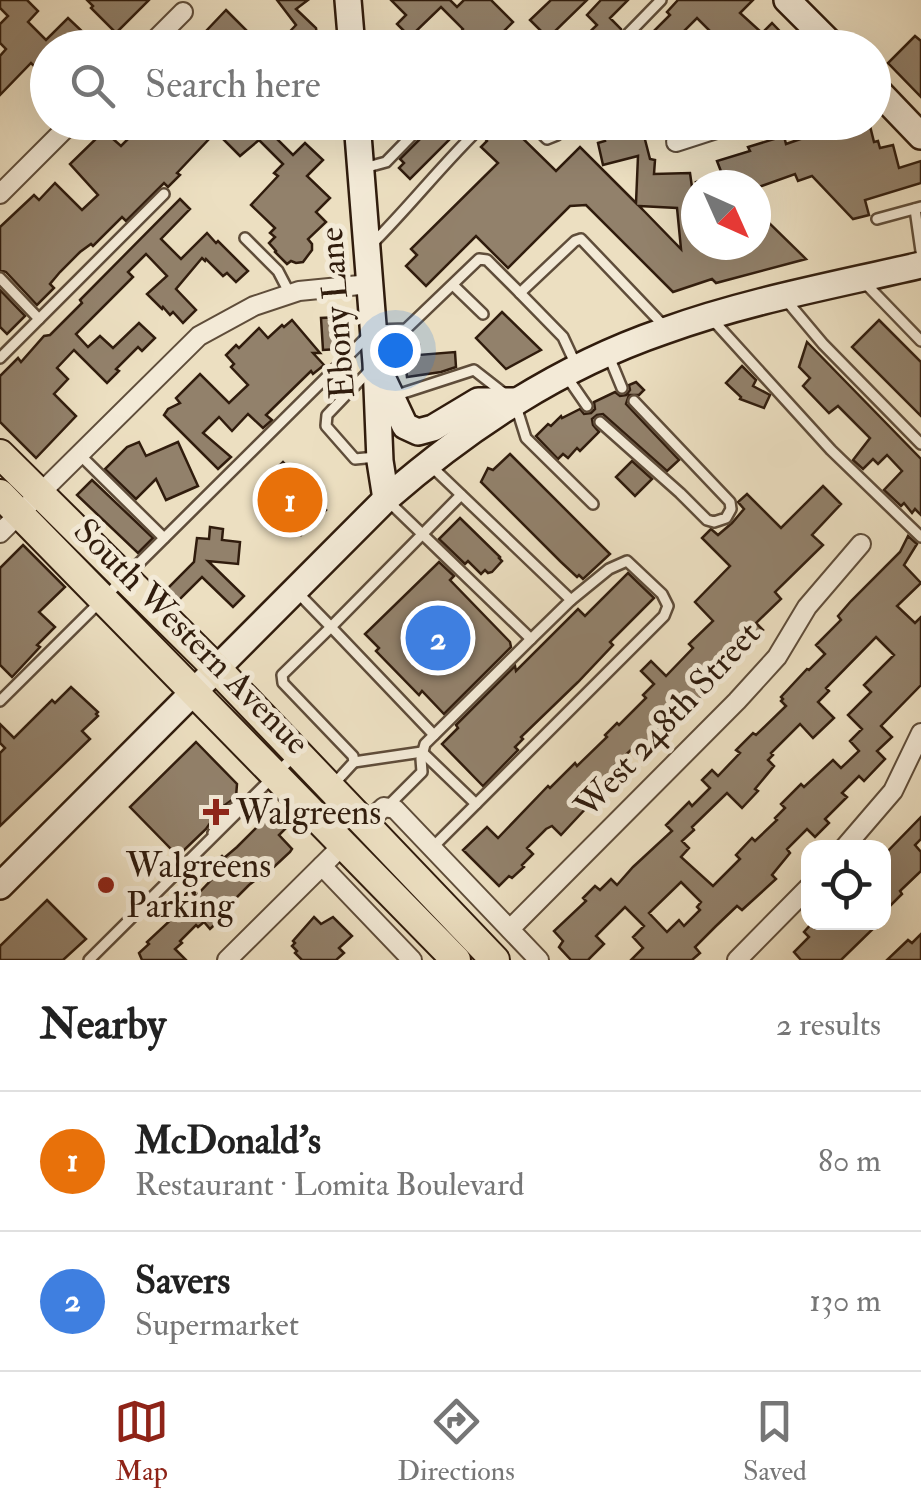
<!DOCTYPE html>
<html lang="en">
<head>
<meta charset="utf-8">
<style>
	:root { --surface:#fff; --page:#f6f6f6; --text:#222; --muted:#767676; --line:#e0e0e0; --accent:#8f2418 }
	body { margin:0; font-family:"IM FELL Double Pica",serif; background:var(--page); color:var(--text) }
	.controls { position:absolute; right:30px; bottom:30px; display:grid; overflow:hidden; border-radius:20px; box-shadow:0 10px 40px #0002 }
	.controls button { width:90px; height:90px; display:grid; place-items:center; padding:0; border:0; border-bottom:2px solid var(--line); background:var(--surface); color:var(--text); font:50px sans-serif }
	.compass { position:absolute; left:681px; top:170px; width:90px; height:90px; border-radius:50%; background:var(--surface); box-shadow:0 10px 40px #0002; rotate:135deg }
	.you { position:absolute; left:395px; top:350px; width:35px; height:35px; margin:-25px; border:8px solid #fff; border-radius:50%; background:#1a73e8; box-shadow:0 0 0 15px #1a73e833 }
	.badge { display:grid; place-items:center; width:65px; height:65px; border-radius:50%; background:var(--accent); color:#fff; font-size:32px; font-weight:700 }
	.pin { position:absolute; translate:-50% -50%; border:5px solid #fff; box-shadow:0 2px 10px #0006 }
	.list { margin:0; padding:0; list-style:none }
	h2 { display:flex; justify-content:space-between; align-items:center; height:130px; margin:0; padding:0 40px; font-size:42px }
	h2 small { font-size:32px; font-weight:400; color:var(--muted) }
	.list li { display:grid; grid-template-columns:65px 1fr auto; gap:30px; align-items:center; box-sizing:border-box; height:140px; padding:0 40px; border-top:2px solid var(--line) }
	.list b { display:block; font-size:38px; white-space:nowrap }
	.list p { margin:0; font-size:32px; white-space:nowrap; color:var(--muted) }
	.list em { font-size:32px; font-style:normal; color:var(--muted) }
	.icon { flex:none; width:55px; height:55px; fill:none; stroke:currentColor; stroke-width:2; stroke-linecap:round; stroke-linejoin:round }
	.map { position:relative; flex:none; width:921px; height:960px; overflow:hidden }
	.search { position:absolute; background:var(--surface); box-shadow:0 10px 40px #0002; left:30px; right:30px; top:30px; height:110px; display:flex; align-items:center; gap:25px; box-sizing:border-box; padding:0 35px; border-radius:55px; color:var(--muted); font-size:38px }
	.sheet { height:410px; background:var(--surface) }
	nav { display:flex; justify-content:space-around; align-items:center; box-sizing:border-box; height:140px; border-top:2px solid var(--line); background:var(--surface); font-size:28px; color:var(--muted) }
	nav a { display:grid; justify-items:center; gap:5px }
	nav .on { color:var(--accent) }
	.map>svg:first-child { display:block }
</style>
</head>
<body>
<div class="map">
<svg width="921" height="960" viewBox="0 0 921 960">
	<rect width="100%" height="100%" fill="#ecdfc1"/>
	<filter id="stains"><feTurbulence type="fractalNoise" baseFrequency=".002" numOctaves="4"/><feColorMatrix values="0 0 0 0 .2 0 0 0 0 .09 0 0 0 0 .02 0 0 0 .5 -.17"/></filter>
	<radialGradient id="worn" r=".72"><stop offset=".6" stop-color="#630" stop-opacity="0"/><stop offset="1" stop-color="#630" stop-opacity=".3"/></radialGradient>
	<g fill="#92816b" stroke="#301c0d" stroke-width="2.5" fill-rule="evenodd">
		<path d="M0,0H27L38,11L28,22L46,40L68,18L86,35L74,48H48V79L31,63L0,95V56L6,49L0,43V24L8,16L0,8Z"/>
		<path d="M87,0H149L116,33L91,8L93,6Z"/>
		<path d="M277,0H308L296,9L316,28L318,42L313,48H274L296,25Z"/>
		<path d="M391,0H450L457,7L464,0H491L513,22L487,48H448L463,29L441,7L410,37L397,24L406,15Z"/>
		<path d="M551,0H587L548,38L530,20Z"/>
		<path d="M601,0H628L610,18L621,29L622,39L627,42L633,41L636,43L647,32L650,35L670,15L667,12L678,0H753L740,13L762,33L772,23L796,48H712L719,40L697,18L678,37L688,48H609L603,41L596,48H586L580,41L597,25L587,15Z"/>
		<path d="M226,10L264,48H190Z"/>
		<path d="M915,36L921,41V97L888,63Z"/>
		<path d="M145,122H149L159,132L169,122H193L209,139L177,173L180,175L168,187L164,183L126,221L122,217L93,246L91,244L80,252L60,272L50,284L54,288L37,305L6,272L0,270V227L34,195L39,200L55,183L82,210L98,195L70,164L104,131L121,146Z"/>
		<path d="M240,122H260L293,155L305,143L323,160L307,176L330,198L316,212L326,222L308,239L312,244V250L303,262L296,263L291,261L287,264L275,252L276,251L269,243L275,237L270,233L275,228L251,205L278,176L274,173L283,164L259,140L240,156L223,139Z"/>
		<path d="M433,122H467L410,179L399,168L404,163L400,159L431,128Z"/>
		<path d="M506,122L556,171L580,147L636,203L638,156L603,165L598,143L605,141L603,134L641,124L650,159L655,160L654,174L690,173L692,187L696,185V245H714L724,255L756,246V210L806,259L716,283L712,279L673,292L586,205L570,206L508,268L476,236L426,286L406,266L417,255L411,249L498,163L481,147L487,141L484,137L495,126L499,130ZM639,206L677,208L681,249L645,212Z"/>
		<path d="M811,122H869L874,142L878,141L880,148L893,145L899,168L921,161V183L865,200L869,215L853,219L812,176L798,181L795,174L756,188V185H697L696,182L722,174L717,161L750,151L748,147L784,136L786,144L809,136L815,132Z"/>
		<path d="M180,199L190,209L161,239L181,259L207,233L216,243L218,241L248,271L236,282L227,273L223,276L206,259L205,261L202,258L176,289L196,310L183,323L173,312L170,315L163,307L162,309L147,294L167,276L146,254L128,272L133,277L76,334L88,347L100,336L113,348L139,323L155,338L142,351L138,347L116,369L119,371L107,383L74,350L57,368L68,379L54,394L76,416L36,458L0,422V376L18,358L21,362L44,336L50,335L82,303L80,300Z"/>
		<path d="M0,290L25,316L7,334L0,327Z"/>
		<path d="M502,312L541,350L506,369L476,338Z"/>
		<path d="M339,317L340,338H337L338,349L323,350L321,318Z"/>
		<path d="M292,320L320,353H313L324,365L313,374L311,371L266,415L272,420L263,428L248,414L232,431L219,417L203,433L231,457L218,469L164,415L168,409L180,403L176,398L200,374L229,403L248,385L231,367L234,364L226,355L236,345L239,348L259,328L268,338L282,325L284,327Z"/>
		<path d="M879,320L921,362V416L852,347Z"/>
		<path d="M807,342L921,459V515L915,509L912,513L904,503L901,506L884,490L902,471L887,455L878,464L873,459L863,469L853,460L870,438L838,406L829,413L803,386L810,378L799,367Z"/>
		<path d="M419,345V355L455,352L456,367L441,372L407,377L403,346Z"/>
		<path d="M742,366L756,380L753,386L770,395L764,408L740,399L741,397L726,383Z"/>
		<path d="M636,382L644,390L639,395H629L626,404L679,460L667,471L603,414L597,415L592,419L593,425L599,432L580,451L577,448L568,458L563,454L558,459L536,436L548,424L551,426L561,416L562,418L580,409L584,414L591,413L595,409L594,402L615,392L620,396L626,395L630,390L629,385Z"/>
		<path d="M139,442L146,456L178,442L198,486L166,500L156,479L136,499L105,469L127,447Z"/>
		<path d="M510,454L610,554L583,579L579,575L577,577L561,562L481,482L488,468L493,470Z"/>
		<path d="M632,461L652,479L635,496L616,477Z"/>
		<path d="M283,462L309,489L307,491L326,510L301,535L282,517L275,524L262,511L268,504L259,496L262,491L258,487Z"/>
		<path d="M92,480L153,538L138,553L77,495Z"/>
		<path d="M823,486L841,504L812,535L823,545L775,592L781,599L756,623L763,630L731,661L734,664L723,675L720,672L699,693L702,696L685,712L670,725L666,721L641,751L636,745L613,767L617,771L586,801L589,805L561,835L552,826L546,829L527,848L533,854L522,865L524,867L512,878L509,876L499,886L463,850L487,827L498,838L548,786L550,788L575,763L577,766L607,737L605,735L617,723L619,725L646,698L643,695L654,684L641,671L651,661L666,676L693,648L689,644L713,621L695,602L730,566L702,538L711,529L718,535L732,523L744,509L738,502L747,494L781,528Z"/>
		<path d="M460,518L500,557L499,558L502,561L492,572L488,573L485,570L481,574L468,561L465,564L439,539Z"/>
		<path d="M210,527L223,529L222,540L240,542L238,564L208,561L244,596L233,607L202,577L177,602L166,590L194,562L197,538L209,539Z"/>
		<path d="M908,536L917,544L904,565L921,583L897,606L915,623L921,617V685L881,726L892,737L877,751L885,759L864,781L859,776L842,793L847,797L825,819L829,823L815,837L807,829L787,849L790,853L772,875L776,879L742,910L737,906L715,927L695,947L700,953L692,960H631L643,948L633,937L644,926L625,907L596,936L604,944L588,960H571L559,947L563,941L554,931L586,901L583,898L595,886L600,890L611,879L617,885L633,867L672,831L666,825L689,802L692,806L710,788L702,780L712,770L718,776L740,753L736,750L753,733L756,735L786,706L781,701L783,699L781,697L807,669L809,670L825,654L816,645L841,620L838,616L851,601L900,552ZM876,637L894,655L864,685L871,692L848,715L862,729L850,741L859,751L841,768L833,760L804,787L801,784L781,804L785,808L775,818L777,820L755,841L752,838L736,855L740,859L713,886L681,857L689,848L682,841L694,830L692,827L727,793L742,808L758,791L755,789L774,766L768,760L773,755L771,753L800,724L813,738L834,718L818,702L829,691L826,688ZM681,882L701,902L697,907L700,910L684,926L679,920L667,932L649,913Z"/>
		<path d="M23,545L65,587L39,612L55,627L37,645L40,647L12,677L0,665V568Z"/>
		<path d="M439,562L454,576L450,580L510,642L511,647L444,714L422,691L419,695L376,651L379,648L365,634Z"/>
		<path d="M628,573L654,598L610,642L613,645L578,682L521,737L523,739L515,747L518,750L483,786L442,744L458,728L456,725L515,666L516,671L578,609L585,616Z"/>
		<path d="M71,687L98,712L96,714L98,716L82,731L90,739L0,826V753L5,748L0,743V724L14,738L52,700L55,703Z"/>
		<path d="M196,742L237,784L236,797L221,808L206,829L180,854L175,849L173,851L130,807Z"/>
		<path d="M270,809L277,816L280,813L290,824L279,835L292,849L290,852L260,880L258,878L249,885L232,902L235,906L210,929L204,922L198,927L196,925L180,941L182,943L175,949L186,960H142L139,953L149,944L147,942L175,916L170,910L190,890L196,896L213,878L206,871L222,856L224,858L237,847L259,825L257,823Z"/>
		<path d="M921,817V839L915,845L921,852V871L900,891L902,894L884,912V855Z"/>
		<path d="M47,900L86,939L63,960H0V946Z"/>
		<path d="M314,917L321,924L333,917L352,936L339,948L344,953L336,960H302L295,953L297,951L292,946L295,943L293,941Z"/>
		<path d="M813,922H880L841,960H801L794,952L809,937L804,932Z"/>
		<path d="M921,934V960H887L908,940L912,943Z"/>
	</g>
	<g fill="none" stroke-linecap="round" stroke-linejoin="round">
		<g stroke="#5f4d3a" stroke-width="14">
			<g id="lane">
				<path d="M628,34L661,0"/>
				<path d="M427,48L435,40"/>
				<path d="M530,122L547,139L557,135L569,122"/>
				<path d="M364,168L386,162L425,122"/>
				<path d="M915,209L921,251"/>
				<path d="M877,219L921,207"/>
				<path d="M245,238L278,271L290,294"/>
				<path d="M373,243C412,204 445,161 486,122"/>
				<path d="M0,278L39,319"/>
				<path d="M863,281L921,341"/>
				<path d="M453,285L483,314"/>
				<path d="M520,293L563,337L576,365"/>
				<path d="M786,300L823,344L921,444"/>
				<path d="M711,318L831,450L921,537"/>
				<path d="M608,354L622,388"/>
				<path d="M0,358L164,194"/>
				<path d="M371,369L327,415L326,426L355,459L376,457"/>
				<path d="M567,377L587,406"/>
				<path d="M394,396L474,370L506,395"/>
				<path d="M516,406L526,438L593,504"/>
				<path d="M600,422L680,493L707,520L714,522L726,518L731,509L730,502L634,401"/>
				<path d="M80,455L164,538"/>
				<path d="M388,501L531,639L571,600L430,465"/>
				<path d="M297,592L331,627L282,675L283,683L353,756L354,762L332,786"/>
				<path d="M0,701L374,330L406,329L479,259L487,260L520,293L575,241L581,239L664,326"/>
				<path d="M434,735L331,627L461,495"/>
				<path d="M354,762L422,752L476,804"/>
				<path d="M388,806L422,772L421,759L425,744L531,639"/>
				<path d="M213,833C221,818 231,806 248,801"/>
				<path d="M432,848L664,616L668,606L662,594L627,561L609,569L571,600"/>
				<path d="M89,960L296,754"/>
			</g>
		</g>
		<g stroke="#5f4d3a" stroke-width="22">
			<g id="street">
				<path d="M147,48L183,12"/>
				<path d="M676,142L738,122"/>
				<path d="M0,194L72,122"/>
				<path d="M0,533L199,336L254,306L299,291L370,284"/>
				<path d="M364,825L384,807L395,809L539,960"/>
				<path d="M844,848L893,791L921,733"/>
				<path d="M322,866L412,960"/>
				<path d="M510,929L737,701L777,657L807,607L861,544"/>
				<path d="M227,960L344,844"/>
				<path d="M737,960L808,888"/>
			</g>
		</g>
		<g stroke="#301c0d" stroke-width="30">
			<g id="secondary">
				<path d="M348,0L352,48"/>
				<path d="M787,0L835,48"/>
				<path d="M874,87L921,136"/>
				<path d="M357,122L376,363L380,461L386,499"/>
				<path d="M382,377L405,426L418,432L433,428L478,401H514"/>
				<path d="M0,886L386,499C469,427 559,367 664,331C747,301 835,285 921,265"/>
			</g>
		</g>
		<g stroke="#301c0d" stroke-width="32">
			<g id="primary">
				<path d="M0,454L217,669L495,960"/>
				<path d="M0,494L456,960"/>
			</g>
		</g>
		<use href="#lane" stroke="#f3ead7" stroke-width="9"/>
		<use href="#street" stroke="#f3ead7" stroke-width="18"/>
		<use href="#secondary" stroke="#f3ead7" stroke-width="25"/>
		<use href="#primary" stroke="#ecdfc1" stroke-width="28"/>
	</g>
	<g fill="#8f2418" stroke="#f3ead7" stroke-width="4">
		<path d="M211 797h10v10h10v10h-10v10h-10v-10h-10v-10h10z"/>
		<circle cx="106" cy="885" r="10"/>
	</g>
	<g text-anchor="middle" stroke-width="10" stroke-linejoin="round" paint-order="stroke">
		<g font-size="35" fill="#301c0d" stroke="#f3ead7">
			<text transform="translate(336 313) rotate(-94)" y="12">Ebony Lane</text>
			<text transform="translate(192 636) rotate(45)" y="12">South Western Avenue</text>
			<text transform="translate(667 719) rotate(-47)" y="12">West 248th Street</text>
		</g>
		<g font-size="35" fill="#301c0d" stroke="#f3ead7" text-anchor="start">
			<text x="236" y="824">Walgreens</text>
			<text x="126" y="877">Walgreens<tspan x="126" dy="40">Parking</tspan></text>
		</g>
	</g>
	<rect width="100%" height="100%" filter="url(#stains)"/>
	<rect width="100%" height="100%" fill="url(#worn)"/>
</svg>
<div class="controls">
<button><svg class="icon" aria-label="locate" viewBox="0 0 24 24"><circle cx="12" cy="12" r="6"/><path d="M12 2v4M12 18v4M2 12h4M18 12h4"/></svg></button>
</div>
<svg class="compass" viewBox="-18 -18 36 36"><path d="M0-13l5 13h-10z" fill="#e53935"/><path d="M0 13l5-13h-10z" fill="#767676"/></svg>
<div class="you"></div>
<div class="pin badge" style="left:290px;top:500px;background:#e8710a">1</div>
<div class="pin badge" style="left:438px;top:638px;background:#3f7fe0">2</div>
<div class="search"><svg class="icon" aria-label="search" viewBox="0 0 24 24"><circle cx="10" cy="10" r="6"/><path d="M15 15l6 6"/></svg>Search here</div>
</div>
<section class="sheet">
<h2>Nearby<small>2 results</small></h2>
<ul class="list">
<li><span class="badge" style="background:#e8710a">1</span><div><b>McDonald's</b><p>Restaurant · Lomita Boulevard</p></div><em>80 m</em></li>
<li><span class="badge" style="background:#3f7fe0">2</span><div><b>Savers</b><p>Supermarket</p></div><em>130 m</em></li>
</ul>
</section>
<nav>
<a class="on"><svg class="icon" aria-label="map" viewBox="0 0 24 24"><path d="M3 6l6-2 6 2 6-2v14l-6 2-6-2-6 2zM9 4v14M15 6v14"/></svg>Map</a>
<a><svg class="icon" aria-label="directions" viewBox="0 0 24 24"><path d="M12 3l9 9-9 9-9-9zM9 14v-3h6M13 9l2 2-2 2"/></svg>Directions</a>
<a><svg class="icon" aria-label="saved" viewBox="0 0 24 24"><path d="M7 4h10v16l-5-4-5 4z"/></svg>Saved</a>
</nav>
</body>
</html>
